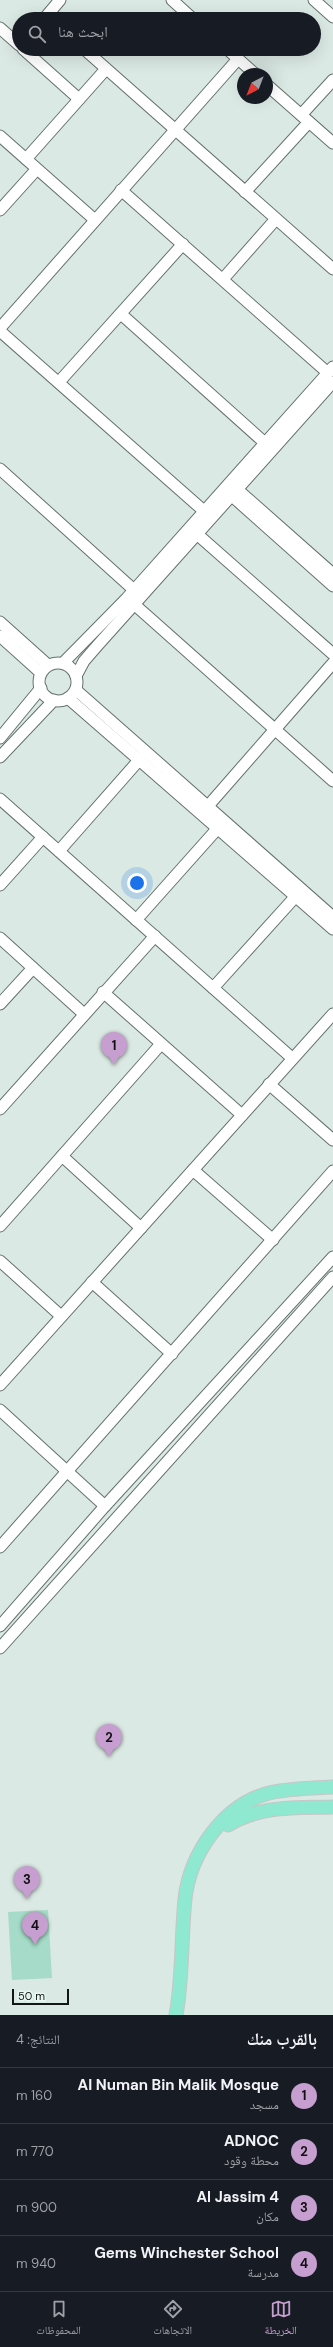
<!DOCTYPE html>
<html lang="ar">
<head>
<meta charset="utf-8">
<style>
	:root { --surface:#171b24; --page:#20242c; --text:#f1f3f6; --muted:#9ea1a6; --line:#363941; --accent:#c69ed0 }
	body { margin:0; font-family:"DM Sans","Noto Naskh Arabic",sans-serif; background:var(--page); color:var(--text); direction:rtl }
	.compass { position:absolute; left:237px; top:68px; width:36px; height:36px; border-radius:50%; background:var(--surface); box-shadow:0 4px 16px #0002; rotate:222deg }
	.scale { position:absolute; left:12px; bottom:10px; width:57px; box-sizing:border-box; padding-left:4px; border:2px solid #121715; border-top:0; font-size:11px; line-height:14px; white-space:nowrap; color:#121715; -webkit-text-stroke:3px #e8f7f1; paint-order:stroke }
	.you { position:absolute; left:137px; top:883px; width:14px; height:14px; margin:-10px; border:3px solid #fff; border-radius:50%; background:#1a73e8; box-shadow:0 0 0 6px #1a73e833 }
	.badge { display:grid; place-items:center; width:26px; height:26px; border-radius:50%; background:var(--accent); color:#111; font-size:13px; font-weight:700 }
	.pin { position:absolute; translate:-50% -33px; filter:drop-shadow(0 1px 2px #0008) }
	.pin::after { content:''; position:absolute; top:21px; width:14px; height:12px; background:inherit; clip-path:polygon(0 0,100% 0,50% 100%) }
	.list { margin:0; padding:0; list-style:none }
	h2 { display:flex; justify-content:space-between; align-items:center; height:52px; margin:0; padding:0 16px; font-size:17px }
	h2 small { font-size:13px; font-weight:400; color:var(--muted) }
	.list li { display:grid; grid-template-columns:26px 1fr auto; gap:12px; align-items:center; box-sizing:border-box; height:56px; padding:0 16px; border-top:1px solid var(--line) }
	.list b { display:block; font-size:15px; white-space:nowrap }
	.list p { margin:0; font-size:13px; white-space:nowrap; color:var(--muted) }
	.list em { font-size:13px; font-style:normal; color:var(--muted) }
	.icon { flex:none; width:22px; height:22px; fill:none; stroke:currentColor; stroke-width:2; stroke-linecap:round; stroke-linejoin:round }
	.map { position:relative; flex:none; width:333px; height:2015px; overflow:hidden; direction:ltr }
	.search { position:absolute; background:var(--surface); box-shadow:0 4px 16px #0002; left:12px; right:12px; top:12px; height:44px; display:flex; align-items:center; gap:10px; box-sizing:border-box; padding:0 14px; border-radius:22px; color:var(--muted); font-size:15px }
	.sheet { height:276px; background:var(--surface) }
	nav { display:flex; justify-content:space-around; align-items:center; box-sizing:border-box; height:56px; border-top:1px solid var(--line); background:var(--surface); font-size:11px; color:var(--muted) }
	nav a { display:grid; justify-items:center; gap:2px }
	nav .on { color:var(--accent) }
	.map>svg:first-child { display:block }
</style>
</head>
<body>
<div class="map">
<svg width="333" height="2015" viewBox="0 0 333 2015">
	<rect width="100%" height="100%" fill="#dbe9e4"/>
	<path fill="#a5dbc8" d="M48,1910L52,1978L12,1980L8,1912Z"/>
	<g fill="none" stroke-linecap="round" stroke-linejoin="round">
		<g stroke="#64716c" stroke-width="13">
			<g id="minor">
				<path d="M172,0L193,19"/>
				<path d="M314,0L333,17"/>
				<path d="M44,19L60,0"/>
				<path d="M0,28L19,45"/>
				<path d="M23,49L79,99"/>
				<path d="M84,49L333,269"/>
				<path d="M227,49L255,74"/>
				<path d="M267,85L333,143"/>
				<path d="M301,115L333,80"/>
				<path d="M0,136L95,220"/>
				<path d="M26,159L106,69"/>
				<path d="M121,190L328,373"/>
				<path d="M245,192L309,122"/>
				<path d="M0,210L36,170"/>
				<path d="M223,279L276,219"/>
				<path d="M121,314L265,443"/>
				<path d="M0,328L238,59"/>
				<path d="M0,331L204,511"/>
				<path d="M59,382L183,244"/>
				<path d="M0,469L134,590"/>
				<path d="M238,490L333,574"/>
				<path d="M232,496L333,586"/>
				<path d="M198,535L333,654"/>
				<path d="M135,605L333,781"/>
				<path d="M0,622L48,665"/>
				<path d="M0,636L41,673"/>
				<path d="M63,663L127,598L333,367"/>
				<circle cx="58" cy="682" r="19"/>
				<path d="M76,676L84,661L97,646L333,382"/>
				<path d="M76,690L333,917"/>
				<path d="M68,698L333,929"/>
				<path d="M0,738L41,688"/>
				<path d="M0,757L54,700"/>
				<path d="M0,799L292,1058"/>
				<path d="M208,806L333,663"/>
				<path d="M59,851L140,759"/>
				<path d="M0,885L43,837"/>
				<path d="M136,920L218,828"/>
				<path d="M0,938L84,1014"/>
				<path d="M213,988L296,896"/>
				<path d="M103,992L242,1115"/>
				<path d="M0,1004L33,968"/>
				<path d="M269,1084L333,1140"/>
				<path d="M0,1109L155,936"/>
				<path d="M62,1156L141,1228"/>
				<path d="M193,1170L273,1240"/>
				<path d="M0,1226L161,1044"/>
				<path d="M0,1261L61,1316"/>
				<path d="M92,1282L172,1354"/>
				<path d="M0,1385L333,1014"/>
				<path d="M0,1410L105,1506"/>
				<path d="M0,1547L333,1171"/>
				<path d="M0,1626L105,1506L333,1257"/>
				<path d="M0,1648L333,1277"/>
			</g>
		</g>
		<g stroke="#c6c7c7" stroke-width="15">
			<g id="major">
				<path d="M228,1825C261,1805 296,1808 333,1807"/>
				<path d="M176,2015C183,1977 181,1938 185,1899C190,1854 223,1805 269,1793C290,1788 312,1788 333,1787"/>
			</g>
		</g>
		<use href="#minor" stroke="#fff" stroke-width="11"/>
		<use href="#major" stroke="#8fe8d0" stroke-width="13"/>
	</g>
</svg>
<svg class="compass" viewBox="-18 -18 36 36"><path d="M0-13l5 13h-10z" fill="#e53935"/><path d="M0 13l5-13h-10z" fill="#9ea1a6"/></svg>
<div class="scale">50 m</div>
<div class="you"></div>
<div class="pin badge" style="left:114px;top:1065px">1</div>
<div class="pin badge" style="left:109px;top:1757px">2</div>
<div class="pin badge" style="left:27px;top:1899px">3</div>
<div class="pin badge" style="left:35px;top:1945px">4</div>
<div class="search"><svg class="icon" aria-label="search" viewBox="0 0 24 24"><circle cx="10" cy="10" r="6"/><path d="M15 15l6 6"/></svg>ابحث هنا</div>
</div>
<section class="sheet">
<h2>بالقرب منك<small>النتائج: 4</small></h2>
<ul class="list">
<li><span class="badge">1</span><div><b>Al Numan Bin Malik Mosque</b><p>مسجد</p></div><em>160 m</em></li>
<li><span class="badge">2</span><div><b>ADNOC</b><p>محطة وقود</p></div><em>770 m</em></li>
<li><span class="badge">3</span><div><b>Al Jassim 4</b><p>مكان</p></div><em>900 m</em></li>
<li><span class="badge">4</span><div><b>Gems Winchester School</b><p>مدرسة</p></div><em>940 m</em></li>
</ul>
</section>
<nav>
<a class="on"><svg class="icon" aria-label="map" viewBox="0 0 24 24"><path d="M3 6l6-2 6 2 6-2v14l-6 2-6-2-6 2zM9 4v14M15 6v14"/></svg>الخريطة</a>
<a><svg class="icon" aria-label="directions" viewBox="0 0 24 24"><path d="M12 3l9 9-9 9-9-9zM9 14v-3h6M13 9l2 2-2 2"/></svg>الاتجاهات</a>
<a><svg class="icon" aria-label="saved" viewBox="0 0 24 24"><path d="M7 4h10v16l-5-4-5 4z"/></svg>المحفوظات</a>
</nav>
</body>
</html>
